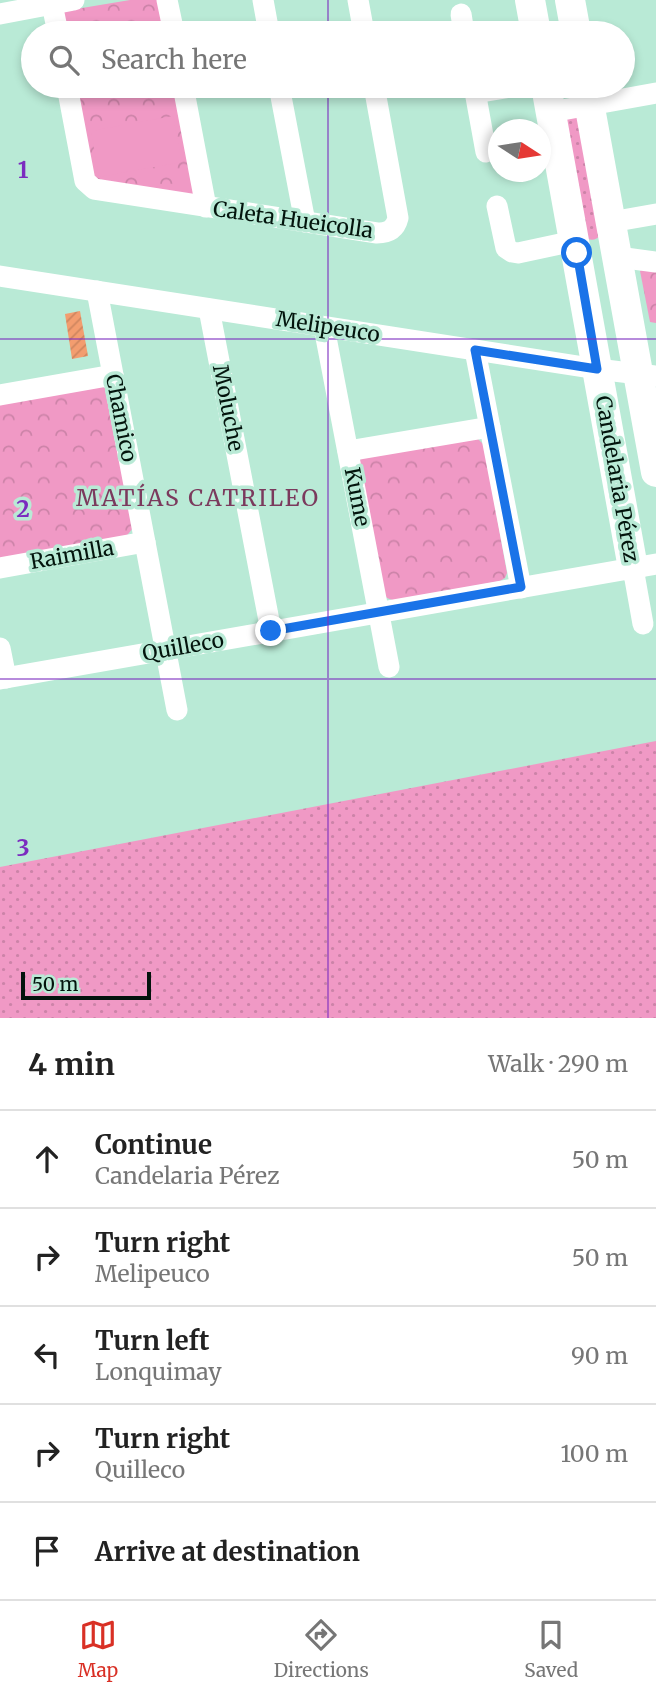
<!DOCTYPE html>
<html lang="en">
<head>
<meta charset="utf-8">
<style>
	:root { --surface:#fff; --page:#f6f6f6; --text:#222; --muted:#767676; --line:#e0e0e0; --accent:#d93025 }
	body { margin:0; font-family:Merriweather,serif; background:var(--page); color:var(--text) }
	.compass { position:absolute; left:488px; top:119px; width:63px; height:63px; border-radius:50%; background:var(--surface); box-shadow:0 4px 10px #0003; rotate:102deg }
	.scale { position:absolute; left:21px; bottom:18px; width:130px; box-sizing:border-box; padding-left:7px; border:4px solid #03140d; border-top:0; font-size:19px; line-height:24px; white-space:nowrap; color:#03140d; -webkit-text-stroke:5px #b9ead6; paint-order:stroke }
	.stop { position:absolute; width:21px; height:21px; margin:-16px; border:5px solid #1a73e8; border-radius:50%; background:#fff }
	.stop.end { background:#1a73e8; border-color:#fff; box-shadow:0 2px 7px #0008 }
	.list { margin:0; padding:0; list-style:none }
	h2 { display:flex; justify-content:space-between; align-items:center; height:91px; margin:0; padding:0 28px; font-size:30px }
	h2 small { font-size:23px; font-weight:400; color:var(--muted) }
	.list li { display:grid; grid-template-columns:46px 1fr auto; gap:21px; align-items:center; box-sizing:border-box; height:98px; padding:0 28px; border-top:2px solid var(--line) }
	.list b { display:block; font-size:26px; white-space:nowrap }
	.list p { margin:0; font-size:23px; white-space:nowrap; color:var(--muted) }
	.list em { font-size:23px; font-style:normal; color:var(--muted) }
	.icon { flex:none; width:38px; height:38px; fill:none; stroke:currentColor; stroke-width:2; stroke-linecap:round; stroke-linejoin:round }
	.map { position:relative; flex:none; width:656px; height:1018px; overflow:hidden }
	.search { position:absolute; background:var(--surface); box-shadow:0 4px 10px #0003; left:21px; right:21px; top:21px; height:77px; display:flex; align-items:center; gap:18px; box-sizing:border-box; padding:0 24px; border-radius:38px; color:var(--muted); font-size:26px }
	.sheet { height:581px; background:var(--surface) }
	nav { display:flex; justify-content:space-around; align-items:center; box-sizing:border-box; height:98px; border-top:2px solid var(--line); background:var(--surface); font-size:19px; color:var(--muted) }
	nav a { display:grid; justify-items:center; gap:4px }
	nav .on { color:var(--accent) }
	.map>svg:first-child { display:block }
</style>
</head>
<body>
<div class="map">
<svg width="656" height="1018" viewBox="0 0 656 1018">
	<defs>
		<pattern id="grass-dots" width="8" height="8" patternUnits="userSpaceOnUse" patternTransform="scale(1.75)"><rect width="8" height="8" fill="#f099c5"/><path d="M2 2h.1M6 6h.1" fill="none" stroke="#cc83a8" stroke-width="1.8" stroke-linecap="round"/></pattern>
		<pattern id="forest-crowns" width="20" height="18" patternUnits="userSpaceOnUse" patternTransform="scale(1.75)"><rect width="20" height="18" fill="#f099c5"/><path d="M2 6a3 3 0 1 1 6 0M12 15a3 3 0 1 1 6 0" fill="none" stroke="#cc83a8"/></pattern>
		<pattern id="building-hatch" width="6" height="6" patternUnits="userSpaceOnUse" patternTransform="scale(1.75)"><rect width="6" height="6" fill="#f39d6f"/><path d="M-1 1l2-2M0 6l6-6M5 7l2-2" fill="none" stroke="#cf865f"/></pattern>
	</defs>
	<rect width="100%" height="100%" fill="#b9ead6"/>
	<g fill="url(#grass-dots)">
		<path d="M576,116L580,119L601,235C596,240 592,241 585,238L564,121L570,117Z"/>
		<path d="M656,741V1018H0V867Z"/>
	</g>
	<g fill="url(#forest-crowns)">
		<path d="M130,0H161L168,33H64V11Z"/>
		<path d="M74,86H178L198,196L95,182Z"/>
		<path d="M643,269L656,271V323L650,322L640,271Z"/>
		<path d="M97,382L107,390L133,528L124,539L0,560V401Z"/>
		<path d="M478,439L484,445L507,573L505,578L500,581L395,601L387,598L381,591L359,466L360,460L364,456Z"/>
	</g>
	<path fill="#f099c5" d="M173,116L182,162L99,177L91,131Z"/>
	<path fill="url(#building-hatch)" d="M80,311L88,356L72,359L65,314Z"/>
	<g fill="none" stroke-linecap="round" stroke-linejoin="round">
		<g stroke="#fff" stroke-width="21">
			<path d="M167,0L174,33"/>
			<path d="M263,0L269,33"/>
			<path d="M358,0L364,33"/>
			<path d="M52,4L58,33"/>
			<path d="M0,14L74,0"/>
			<path d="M461,14L464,33"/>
			<path d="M67,86L85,181L94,189L377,233C388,233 395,230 398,218L374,86"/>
			<path d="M183,86L206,207"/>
			<path d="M279,86L305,222"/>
			<path d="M474,86L486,152"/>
			<path d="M475,93L516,86"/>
			<path d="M551,112L656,93"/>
			<path d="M497,206L506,248L512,252L518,253L574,241"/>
			<path d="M611,222L656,214"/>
			<path d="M618,257L656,262"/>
			<path d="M0,276L597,369L656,376"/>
			<path d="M97,291L177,710"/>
			<path d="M209,309L271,631"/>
			<path d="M324,327L389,667"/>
			<path d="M475,350L521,588"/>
			<path d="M0,395L113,375"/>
			<path d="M348,451L490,427"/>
			<path d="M0,568L145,542"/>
			<path d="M633,568L643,624"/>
			<path d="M0,648L6,678"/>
			<path d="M0,679L656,564"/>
		</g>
		<g stroke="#fff" stroke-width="30">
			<path d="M530,0L536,33"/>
			<path d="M570,0L576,33"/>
			<path d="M546,86L633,568"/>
			<path d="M586,86L656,472"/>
		</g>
	</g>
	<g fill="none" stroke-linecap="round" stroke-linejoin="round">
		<path stroke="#1a73e8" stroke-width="9" d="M271,631L521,587L475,350L597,369L577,253"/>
	</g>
	<path fill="none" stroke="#7b2cbf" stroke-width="2" stroke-opacity="0.55" d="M328,0V33M328,86V1018M0,339H656M0,679H656"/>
	<g text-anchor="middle" stroke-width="7" stroke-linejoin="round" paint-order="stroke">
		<g font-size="21" fill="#03140d" stroke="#b9ead6">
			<text transform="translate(293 220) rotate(8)" y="7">Caleta Hueicolla</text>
			<text transform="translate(328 327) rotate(9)" y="7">Melipeuco</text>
			<text transform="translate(228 408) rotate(79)" y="7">Moluche</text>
			<text transform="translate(121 418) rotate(79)" y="7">Chamico</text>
			<text transform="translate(617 479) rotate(80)" y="7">Candelaria Pérez</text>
			<text transform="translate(357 497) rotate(79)" y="7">Kume</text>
			<text transform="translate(72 555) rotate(-10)" y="7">Raimilla</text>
			<text transform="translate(183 647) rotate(-10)" y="7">Quilleco</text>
		</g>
		<g font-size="23" letter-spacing="2" fill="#7b3a5d" stroke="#b9ead6">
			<text x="198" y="506">MATÍAS CATRILEO</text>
		</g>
	</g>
	<g font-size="23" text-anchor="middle" font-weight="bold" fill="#7b2cbf" stroke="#b9ead6" stroke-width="7" stroke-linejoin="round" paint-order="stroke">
		<text x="23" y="178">1</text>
		<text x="23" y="517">2</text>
		<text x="23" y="856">3</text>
	</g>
</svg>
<svg class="compass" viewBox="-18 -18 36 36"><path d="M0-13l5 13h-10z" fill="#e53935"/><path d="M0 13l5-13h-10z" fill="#767676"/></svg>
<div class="scale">50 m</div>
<div class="stop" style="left:577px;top:253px"></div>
<div class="stop end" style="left:271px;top:631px"></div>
<div class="search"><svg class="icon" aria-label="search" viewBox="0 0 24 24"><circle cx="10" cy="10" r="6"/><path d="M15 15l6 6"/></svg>Search here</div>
</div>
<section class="sheet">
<h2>4 min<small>Walk · 290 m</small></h2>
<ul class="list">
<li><svg class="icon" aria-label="ahead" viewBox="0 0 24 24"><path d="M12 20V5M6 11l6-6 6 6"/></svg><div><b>Continue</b><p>Candelaria Pérez</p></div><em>50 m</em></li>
<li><svg class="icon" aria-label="right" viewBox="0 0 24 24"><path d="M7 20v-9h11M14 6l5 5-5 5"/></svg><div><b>Turn right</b><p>Melipeuco</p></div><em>50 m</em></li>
<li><svg class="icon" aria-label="left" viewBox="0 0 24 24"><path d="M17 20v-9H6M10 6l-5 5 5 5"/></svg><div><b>Turn left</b><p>Lonquimay</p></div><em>90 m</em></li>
<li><svg class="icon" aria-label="right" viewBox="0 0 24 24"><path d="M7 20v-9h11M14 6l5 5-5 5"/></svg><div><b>Turn right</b><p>Quilleco</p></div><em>100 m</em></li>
<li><svg class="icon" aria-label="arrive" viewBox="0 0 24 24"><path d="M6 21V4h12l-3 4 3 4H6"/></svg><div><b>Arrive at destination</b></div></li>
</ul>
</section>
<nav>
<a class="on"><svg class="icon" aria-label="map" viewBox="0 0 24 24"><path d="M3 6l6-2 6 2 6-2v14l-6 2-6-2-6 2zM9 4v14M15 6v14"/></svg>Map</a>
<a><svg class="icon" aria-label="directions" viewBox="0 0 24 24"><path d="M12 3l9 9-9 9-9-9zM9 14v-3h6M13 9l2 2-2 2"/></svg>Directions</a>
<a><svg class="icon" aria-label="saved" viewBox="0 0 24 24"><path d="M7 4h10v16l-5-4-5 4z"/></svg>Saved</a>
</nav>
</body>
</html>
